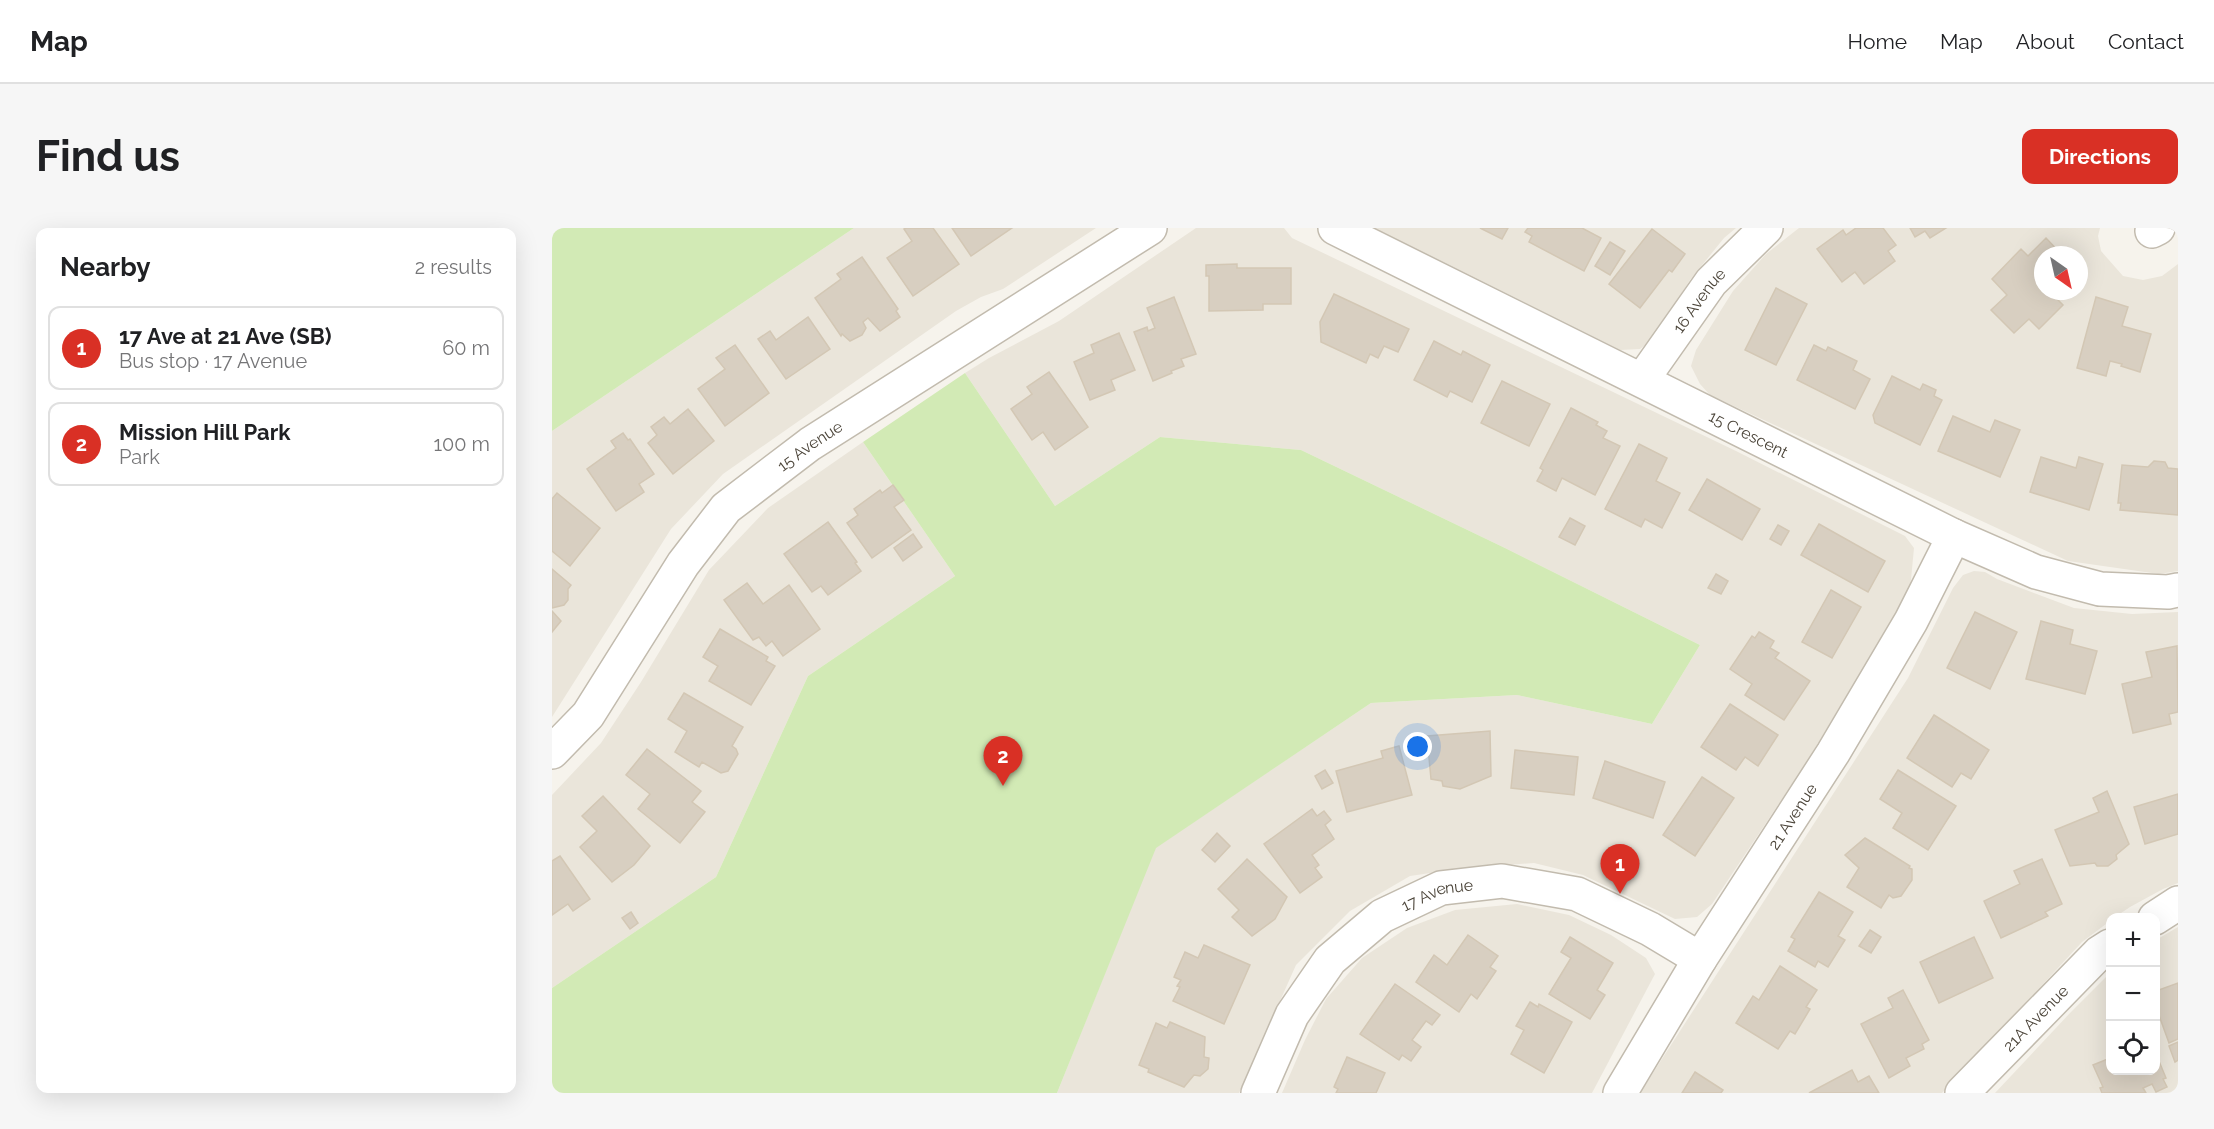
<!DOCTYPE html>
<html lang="en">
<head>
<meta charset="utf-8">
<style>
	:root { --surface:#fff; --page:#f6f6f6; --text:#202124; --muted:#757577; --line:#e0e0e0; --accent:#d93025 }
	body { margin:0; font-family:Raleway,sans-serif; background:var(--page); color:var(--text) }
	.controls { position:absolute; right:18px; bottom:18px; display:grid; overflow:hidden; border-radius:12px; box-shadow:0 6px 24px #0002 }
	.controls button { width:54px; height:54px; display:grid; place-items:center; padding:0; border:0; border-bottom:2px solid var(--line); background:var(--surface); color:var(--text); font:30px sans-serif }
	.compass { position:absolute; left:1482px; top:18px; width:54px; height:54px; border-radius:50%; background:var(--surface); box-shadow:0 6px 24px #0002; rotate:146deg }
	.you { position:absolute; left:866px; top:519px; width:21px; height:21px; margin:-15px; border:4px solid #fff; border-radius:50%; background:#1a73e8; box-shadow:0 0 0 9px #1a73e833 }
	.badge { display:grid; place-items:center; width:39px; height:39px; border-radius:50%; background:var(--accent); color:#fff; font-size:20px; font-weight:700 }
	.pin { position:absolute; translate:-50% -50px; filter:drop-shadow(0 2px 3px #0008) }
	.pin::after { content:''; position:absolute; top:32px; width:21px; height:18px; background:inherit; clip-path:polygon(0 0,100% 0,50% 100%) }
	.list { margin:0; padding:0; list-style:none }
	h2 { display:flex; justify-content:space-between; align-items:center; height:78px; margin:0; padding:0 24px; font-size:26px }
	h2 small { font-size:20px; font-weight:400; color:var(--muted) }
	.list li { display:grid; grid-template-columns:39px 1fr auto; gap:18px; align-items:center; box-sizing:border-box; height:84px; margin:0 12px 12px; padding:0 12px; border:2px solid var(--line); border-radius:12px }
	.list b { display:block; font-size:22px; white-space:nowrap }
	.list p { margin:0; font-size:20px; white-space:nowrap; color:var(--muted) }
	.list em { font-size:20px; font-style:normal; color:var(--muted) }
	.icon { flex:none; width:33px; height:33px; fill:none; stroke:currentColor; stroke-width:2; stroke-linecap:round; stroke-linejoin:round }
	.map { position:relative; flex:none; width:1626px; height:865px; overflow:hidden; border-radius:12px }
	header { display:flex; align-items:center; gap:36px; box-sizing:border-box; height:84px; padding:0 30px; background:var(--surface); border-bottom:2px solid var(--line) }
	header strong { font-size:28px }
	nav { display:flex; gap:33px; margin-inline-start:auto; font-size:21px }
	.intro { display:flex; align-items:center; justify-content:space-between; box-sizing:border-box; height:144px; padding:0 36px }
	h1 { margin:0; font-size:42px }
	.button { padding:15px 27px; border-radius:12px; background:var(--accent); color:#fff; font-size:21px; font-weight:700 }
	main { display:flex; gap:36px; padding:0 36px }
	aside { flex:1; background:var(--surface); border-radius:12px; box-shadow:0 6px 24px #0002 }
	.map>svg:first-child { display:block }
</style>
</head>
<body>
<header>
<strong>Map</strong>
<nav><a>Home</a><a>Map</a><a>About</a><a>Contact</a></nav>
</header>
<div class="intro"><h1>Find us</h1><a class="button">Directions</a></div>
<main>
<aside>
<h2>Nearby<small>2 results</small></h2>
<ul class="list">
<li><span class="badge">1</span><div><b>17 Ave at 21 Ave (SB)</b><p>Bus stop · 17 Avenue</p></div><em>60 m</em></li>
<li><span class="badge">2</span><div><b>Mission Hill Park</b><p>Park</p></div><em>100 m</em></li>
</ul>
</aside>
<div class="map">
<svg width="1626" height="865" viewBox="0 0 1626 865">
	<rect width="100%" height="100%" fill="#f6f3ec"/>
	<g fill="#eae5da" fill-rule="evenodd">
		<path d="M302,0H544L451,61L429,69L404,83L171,246L119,301L0,489V203Z"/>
		<path d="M644,0H732L740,10L1184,223L1353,308L1362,320L1358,362L1254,535L1160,676L1145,689L1123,691L1031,647L982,635L912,640L858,648L798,683L744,737L687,865H505L603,620L819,475L965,467L1100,496L1148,417L953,320L749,222L608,209L503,278L413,145L437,130L507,93Z"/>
		<path d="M820,0H1184L1172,10L1138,52L1100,112L1088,121L1068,122Z"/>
		<path d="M1247,0H1548L1546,8L1549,23L1571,48L1591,52L1610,48L1626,36V343L1607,346L1516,333L1158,167L1148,156L1139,138L1144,122L1181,63L1214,26ZM1491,27H1527V63H1491Z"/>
		<path d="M311,214L403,348L256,448L164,649L0,760V567L49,515L89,454L157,342L216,280Z"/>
		<path d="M1422,343L1433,344L1445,351L1522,380L1580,386L1626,384V655L1611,661L1578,679L1563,689L1558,690V693L1530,714L1390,865H1088L1356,450L1401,360L1411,347Z"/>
		<path d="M965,676L1017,687L1059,707L1094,730L1103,746L1040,865H730L753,812L774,771L810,730L855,700L903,682Z"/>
		<path d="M1626,699V865H1443L1518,785L1558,745V842H1604V712Z"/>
	</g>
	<g fill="#d2eab5">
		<path d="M0,0H302L0,203Z"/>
		<path d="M413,145L503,278L608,209L749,222L953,320L1148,417L1100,496L965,467L819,475L604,620L505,865H0V760L164,649L256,448L403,348L311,214Z"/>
	</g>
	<g fill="#d8cfc1" stroke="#d3c7b4" stroke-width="1.5">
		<path d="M354,0H381L407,36L361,68L335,30L360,13L352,1Z"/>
		<path d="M400,0H460L419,28Z"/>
		<path d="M928,0H956L950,11Z"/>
		<path d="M976,0H1030L1049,10L1032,43L977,14L980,8L973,4Z"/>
		<path d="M1304,0H1331L1344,17L1336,23L1343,33L1312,56L1303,44L1290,54L1265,21L1291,2L1294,7Z"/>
		<path d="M1358,0H1394L1378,10L1373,3L1363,9Z"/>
		<path d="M1100,1L1133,26L1120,44L1117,42L1088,80L1057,56Z"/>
		<path d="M1494,10L1510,27H1491V63H1497L1511,77L1487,101L1477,91L1462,105L1439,82L1455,67L1440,51L1469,21L1476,28Z"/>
		<path d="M1058,14L1073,23L1058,47L1043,38Z"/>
		<path d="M310,29L346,81L344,83L348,89L328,103L316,90L311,94L314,100L310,107L298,113L290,106L289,108L263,70L289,51L285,46Z"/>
		<path d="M685,36V40H739V76H711V82L657,83V48H654V37Z"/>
		<path d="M1224,60L1255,76L1224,137L1193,122Z"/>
		<path d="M782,66L857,101L846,124L832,118L826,130L818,126L814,135L769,114L768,94Z"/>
		<path d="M622,69L644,126L629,131L632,138L619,143L620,145L601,153L582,104L595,99L596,103L603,100L595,80Z"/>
		<path d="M1544,69L1576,79L1570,98L1599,106L1588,144L1569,138L1570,136L1558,133L1554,148L1525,140Z"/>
		<path d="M256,89L278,121L234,151L206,111L218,103L224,112Z"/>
		<path d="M567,105L583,142L559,152L563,162L538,172L522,134L542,125L539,117Z"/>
		<path d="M882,113L909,127L911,123L938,137L920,174L898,163L895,169L862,152Z"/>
		<path d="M183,117L217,165L173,198L146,161L173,141L164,130Z"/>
		<path d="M1262,117L1274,123L1276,119L1305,133L1301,142L1318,151L1303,181L1245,152Z"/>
		<path d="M497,144L536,199L503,222L491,204L480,212L459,181L480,166L475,159Z"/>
		<path d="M1340,148L1368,162L1371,156L1384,162L1382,168L1390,172L1368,217L1323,195L1321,187Z"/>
		<path d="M950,153L998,176L977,218L929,195Z"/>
		<path d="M1019,180L1046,194L1044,197L1055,203L1051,210L1068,218L1043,267L1010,250L1004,263L985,253L991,242L988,240Z"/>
		<path d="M136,181L162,213L121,246L96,215L105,207L99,199L112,189L118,196Z"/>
		<path d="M1401,188L1438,204L1443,192L1468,202L1448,249L1386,223Z"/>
		<path d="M71,205L76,212L78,211L102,246L87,256L92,264L64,283L35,241L64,220L59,213Z"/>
		<path d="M1087,216L1115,230L1104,253L1128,265L1110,300L1093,291L1089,299L1053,281Z"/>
		<path d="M1489,229L1524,240L1527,229L1551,236L1537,282L1478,264Z"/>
		<path d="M1602,233L1613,234L1616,240L1626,241V287L1568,282L1569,275H1566L1570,237L1596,239Z"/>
		<path d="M1155,251L1208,281L1190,312L1137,282Z"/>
		<path d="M341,257L352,272L342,279L359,302L320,330L295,295L306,287L302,281L328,262L330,265Z"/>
		<path d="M5,265L48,300L18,338L0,323V271Z"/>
		<path d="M1018,290L1033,298L1023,317L1007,309Z"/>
		<path d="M276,294L305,334L303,335L309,343L276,367L269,358L260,364L232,326Z"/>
		<path d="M1267,296L1333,333L1316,364L1249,327Z"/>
		<path d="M1226,297L1237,303L1229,317L1218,311Z"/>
		<path d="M361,306L370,319L351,333L342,320Z"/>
		<path d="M0,341L19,357L16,361V372L12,377L0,380Z"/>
		<path d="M1164,346L1176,353L1169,366L1156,360Z"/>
		<path d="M195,355L211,376L237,357L268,401L231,428L220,413L214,418L207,409L201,412L172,372Z"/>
		<path d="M1279,362L1309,379L1280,430L1250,414Z"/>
		<path d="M0,383L9,393L0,404Z"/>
		<path d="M1423,384L1465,404L1438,461L1395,440Z"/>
		<path d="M1489,393L1521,402L1518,416L1545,423L1533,466L1474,451Z"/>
		<path d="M168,401L216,429L214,433L223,438L199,477L157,453L166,438L151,429Z"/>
		<path d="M1207,404L1222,413L1218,420L1227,425L1223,430L1258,453L1232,492L1193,467L1200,456L1178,441L1200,408L1203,410Z"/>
		<path d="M1625,418L1626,484L1617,486L1619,496L1581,505L1570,456L1600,449L1594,424Z"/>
		<path d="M132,465L191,499L180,518L184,521L186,526L176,543L169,545L150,534L147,539L123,524L135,503L116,491Z"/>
		<path d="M1178,476L1226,507L1206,538L1193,529L1184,542L1149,519Z"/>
		<path d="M1382,487L1437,522L1419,551L1409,545L1400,559L1355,530Z"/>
		<path d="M938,503L939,548L908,561L891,558L890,553L879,551L875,508Z"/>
		<path d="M847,518L860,567L795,584L784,543L831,530L829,523Z"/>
		<path d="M95,521L149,563L140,574L153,584L128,615L86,581L98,566L74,547Z"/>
		<path d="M963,522L1026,529L1022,567L959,560Z"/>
		<path d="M1053,533L1113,554L1101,590L1041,570Z"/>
		<path d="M773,542L781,555L770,561L763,548Z"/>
		<path d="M1346,542L1404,578L1376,622L1341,600L1350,585L1328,571Z"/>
		<path d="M1150,549L1182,570L1143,628L1111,607Z"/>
		<path d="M1555,563L1577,616L1564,627L1565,631L1556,638H1545L1543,635L1518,638L1503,602L1547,584L1541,570Z"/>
		<path d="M1626,566V606L1593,616L1582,579Z"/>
		<path d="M51,568L98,618L82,637L60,654L28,619L45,603L30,588Z"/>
		<path d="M760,581L765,588L772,583L779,592L773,597L782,611L760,627L767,637L763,640L770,649L748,665L712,616Z"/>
		<path d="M665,605L678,618L663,634L650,622Z"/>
		<path d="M1313,610L1358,638L1357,640L1360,641V652L1349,668L1341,670L1337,667L1329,680L1295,659L1307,640L1293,627Z"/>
		<path d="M8,628L38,671L21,683L16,676L0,687V633Z"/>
		<path d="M695,631L735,669L723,691L700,708L680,689L687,682L666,661Z"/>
		<path d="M1490,631L1510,676L1493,684L1496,688L1449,710L1432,673L1468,656L1462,643Z"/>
		<path d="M1267,664L1301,684L1286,708L1293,712L1276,739L1266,733L1263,739L1236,723L1243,711L1239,709Z"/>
		<path d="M79,684L86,695L78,701L70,690Z"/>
		<path d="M1318,702L1329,709L1319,725L1307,718Z"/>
		<path d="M916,707L946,728L938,739L944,743L925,771L919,766L907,784L864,754L882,727L895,737Z"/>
		<path d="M1018,709L1061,735L1045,762L1053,767L1038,791L997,766L1019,730L1009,724Z"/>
		<path d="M1422,709L1441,750L1387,775L1368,734Z"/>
		<path d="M652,717L698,737L672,796L621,773L628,759L625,758L629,752L622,749L633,724L646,730Z"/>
		<path d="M1228,738L1265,762L1254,779L1258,781L1243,806L1238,803L1226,821L1184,795L1201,768L1207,772Z"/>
		<path d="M1626,755V811L1617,815L1604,779V763Z"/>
		<path d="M843,756L888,787L880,797L874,793L860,812L869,819L859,833L850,827L847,832L808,806Z"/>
		<path d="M1351,762L1377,812L1370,816L1372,821L1354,830L1358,838L1337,850L1309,796L1341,780L1336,770Z"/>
		<path d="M978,774L986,779L987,776L1020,794L992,845L959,826L972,802L964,798Z"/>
		<path d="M618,794L653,809L652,829L657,830L656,841L648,848L642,847L632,859L596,844L597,841L587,837L604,795L615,800Z"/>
		<path d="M1626,814V832L1623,834L1617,818Z"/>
		<path d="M1604,826L1614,850L1611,851L1615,859L1604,864L1600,856L1591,860L1594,865H1550L1548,860L1551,859L1541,837L1558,830V842H1604Z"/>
		<path d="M795,829L833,845L824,865H784L786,861L782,859Z"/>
		<path d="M1300,842L1306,854L1317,848L1327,865H1257Z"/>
		<path d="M1143,844L1171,862L1169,865H1130Z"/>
	</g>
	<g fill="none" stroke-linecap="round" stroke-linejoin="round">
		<g stroke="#c2bbae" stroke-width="36">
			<g id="minor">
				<path id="s1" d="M783,0L1402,308L1484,344L1548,361L1616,364L1626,362"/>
				<path d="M1600,3L1606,0"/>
				<path id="s2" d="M1090,152L1159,54L1214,0"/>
				<path id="s3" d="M0,524L36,487L131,336L174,280L258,216L598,0"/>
				<path d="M1603,690L1626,675"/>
				<path id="s4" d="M706,865L740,787L778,732L830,688L889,660L950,653L1025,666L1098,701L1148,731"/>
				<path id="s5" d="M1068,865L1148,731L1281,525L1359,393L1402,308"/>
				<path id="s6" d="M1410,865L1547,725L1558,718"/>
			</g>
		</g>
		<use href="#minor" stroke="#fff" stroke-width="33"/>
	</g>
	<g text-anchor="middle" stroke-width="4.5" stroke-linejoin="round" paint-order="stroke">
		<g font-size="16" fill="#4b4439" stroke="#fff">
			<text dy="6" stroke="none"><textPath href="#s2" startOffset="98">16 Avenue</textPath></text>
			<text dy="6" stroke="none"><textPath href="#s1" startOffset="462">15 Crescent</textPath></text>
			<text dy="6" stroke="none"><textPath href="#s3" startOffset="405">15 Avenue</textPath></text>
			<text dy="6" stroke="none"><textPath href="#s5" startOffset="326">21 Avenue</textPath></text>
			<text dy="6" stroke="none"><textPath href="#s4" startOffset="280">17 Avenue</textPath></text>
			<text dy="6" stroke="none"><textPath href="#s6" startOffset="105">21A Avenue</textPath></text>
		</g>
	</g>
</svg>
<div class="controls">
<button>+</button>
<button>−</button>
<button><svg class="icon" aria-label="locate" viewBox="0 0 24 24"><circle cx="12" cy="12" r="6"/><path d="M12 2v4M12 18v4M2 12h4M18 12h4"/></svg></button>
</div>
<svg class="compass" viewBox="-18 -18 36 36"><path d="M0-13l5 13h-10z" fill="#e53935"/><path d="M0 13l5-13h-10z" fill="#757577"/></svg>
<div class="you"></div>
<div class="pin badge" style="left:1068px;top:666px">1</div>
<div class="pin badge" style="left:451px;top:558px">2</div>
</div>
</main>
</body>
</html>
